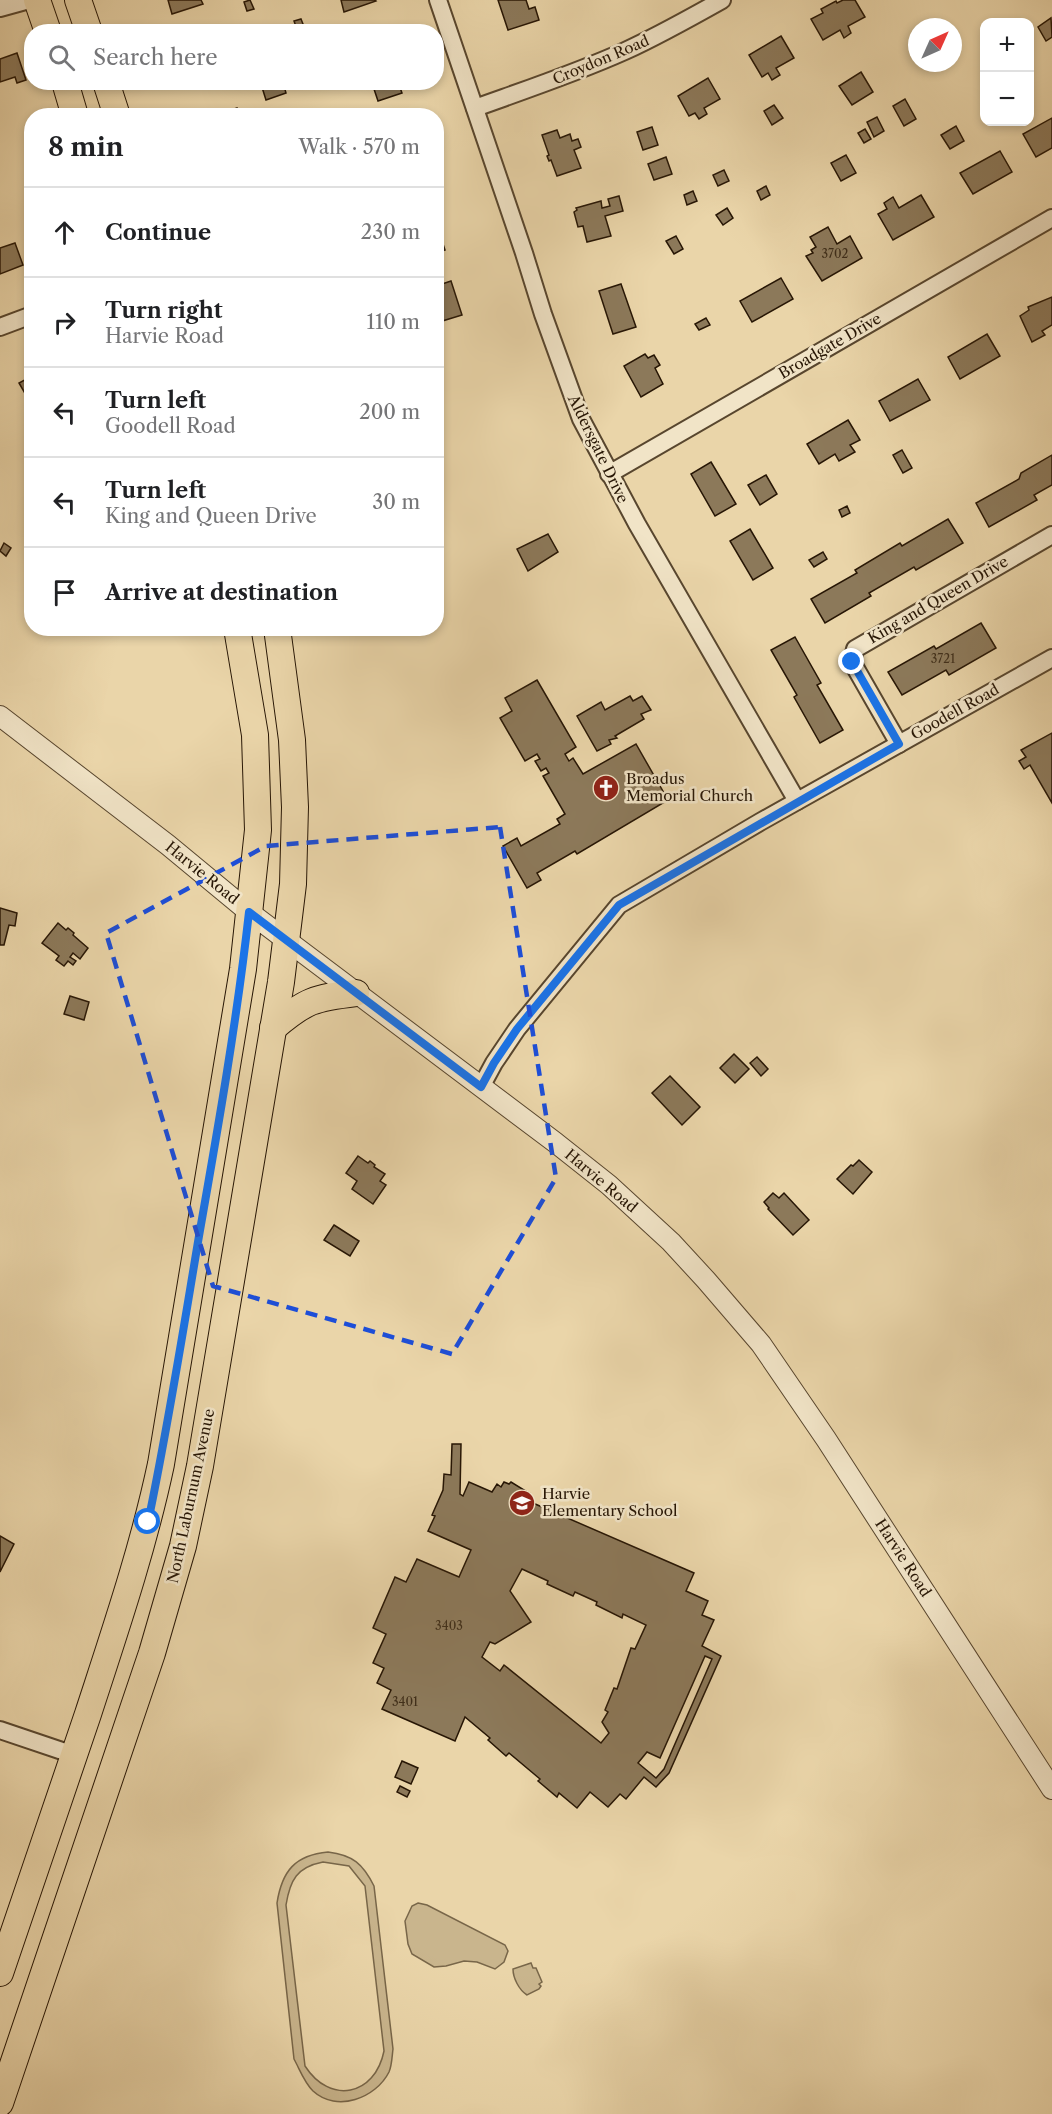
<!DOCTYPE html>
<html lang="en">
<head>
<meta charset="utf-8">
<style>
	:root { --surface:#fff; --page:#f6f6f6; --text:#202124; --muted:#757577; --line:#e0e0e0 }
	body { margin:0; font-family:"Libre Caslon Text",serif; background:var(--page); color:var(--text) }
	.controls { position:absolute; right:18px; top:18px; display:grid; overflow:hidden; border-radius:12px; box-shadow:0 3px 9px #0003 }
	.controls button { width:54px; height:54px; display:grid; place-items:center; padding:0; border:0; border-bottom:2px solid var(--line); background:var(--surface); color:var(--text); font:30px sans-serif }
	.compass { position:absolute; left:908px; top:18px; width:54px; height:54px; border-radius:50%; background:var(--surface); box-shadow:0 3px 9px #0003; rotate:45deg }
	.stop { position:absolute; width:18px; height:18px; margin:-14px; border:4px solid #1a73e8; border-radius:50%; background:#fff }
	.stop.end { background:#1a73e8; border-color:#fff; box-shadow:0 2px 6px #0008 }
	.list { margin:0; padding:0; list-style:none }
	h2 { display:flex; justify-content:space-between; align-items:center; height:78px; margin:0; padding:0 24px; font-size:26px }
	h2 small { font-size:20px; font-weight:400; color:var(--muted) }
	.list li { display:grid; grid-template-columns:39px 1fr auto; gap:18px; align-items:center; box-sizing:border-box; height:90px; padding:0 24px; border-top:2px solid var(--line) }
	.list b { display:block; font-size:22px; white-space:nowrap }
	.list p { margin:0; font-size:20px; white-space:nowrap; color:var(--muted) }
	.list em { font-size:20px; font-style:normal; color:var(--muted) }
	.icon { flex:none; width:33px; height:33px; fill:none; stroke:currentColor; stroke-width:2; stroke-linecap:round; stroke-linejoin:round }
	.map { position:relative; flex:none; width:1052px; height:2114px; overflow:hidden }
	.search { position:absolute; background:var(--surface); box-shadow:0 3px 9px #0003; left:24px; top:24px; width:420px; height:66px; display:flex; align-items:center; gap:15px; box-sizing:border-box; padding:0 21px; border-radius:24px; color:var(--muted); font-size:22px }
	.panel { position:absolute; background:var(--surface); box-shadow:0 3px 9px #0003; left:24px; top:108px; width:420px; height:528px; border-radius:24px }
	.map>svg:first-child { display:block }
</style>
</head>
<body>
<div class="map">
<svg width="1052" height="2114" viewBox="0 0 1052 2114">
	<rect width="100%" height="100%" fill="#ead5a9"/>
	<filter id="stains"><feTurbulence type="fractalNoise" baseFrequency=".00333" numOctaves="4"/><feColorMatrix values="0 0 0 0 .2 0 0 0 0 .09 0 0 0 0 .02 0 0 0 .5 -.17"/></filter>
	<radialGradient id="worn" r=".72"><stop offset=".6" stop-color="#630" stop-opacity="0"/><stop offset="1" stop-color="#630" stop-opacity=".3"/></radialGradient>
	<g fill="#c9b58d" stroke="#786649" stroke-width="1.5" fill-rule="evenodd">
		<path d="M328,1852C353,1855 363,1864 374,1886L393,2049C392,2056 392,2065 389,2072C376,2098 337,2113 313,2091C304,2082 300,2070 294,2059L277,1903C282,1871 295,1855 328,1852ZM323,1862L349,1866L365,1886L384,2051C375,2096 330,2105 305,2066L286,1905C290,1880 297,1867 323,1862Z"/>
		<path d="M418,1903L427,1905L505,1945L508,1951L504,1962L495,1969L477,1962L464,1961L446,1966L434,1967L412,1954L408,1944L405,1921L412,1906Z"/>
		<path d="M531,1963L533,1968H536L542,1982L539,1984L541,1986L539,1989L527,1995C519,1990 513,1978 513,1969Z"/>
	</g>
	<g fill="#8c795a" stroke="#271605" stroke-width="1.5" fill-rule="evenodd">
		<path d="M168,0H201L203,4L172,14Z"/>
		<path d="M250,0L254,9L247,11L244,2Z"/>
		<path d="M341,0H375L376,1L344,12Z"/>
		<path d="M498,0H526L529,9L535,7L539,20L508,30Z"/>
		<path d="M843,0H855L865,17L848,26L851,33L844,38L840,30L823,40L811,19L823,13L821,9L836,1L837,3Z"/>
		<path d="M1051,18L1052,37L1046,41L1038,27Z"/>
		<path d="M301,19L305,29L298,32L294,21Z"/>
		<path d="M781,36L794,58L776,68L780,75L772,80L768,73L762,77L749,55Z"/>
		<path d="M17,53L26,80L17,83L15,77L0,82V59Z"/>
		<path d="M861,72L873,92L852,105L839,86Z"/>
		<path d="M708,78L720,99L704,108L707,114L699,119L695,113L689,116L678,96Z"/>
		<path d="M264,82H283L286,93L266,100L261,84Z"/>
		<path d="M364,82H398L402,93L378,101L372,83L365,85Z"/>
		<path d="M905,99L916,119L904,126L893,106Z"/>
		<path d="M774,105L783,118L772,125L764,111Z"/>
		<path d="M237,108L239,116H214Z"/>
		<path d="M877,117L884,131L874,137L867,122Z"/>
		<path d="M1052,118V148L1036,157L1023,134Z"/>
		<path d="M956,126L964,141L950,149L941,135Z"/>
		<path d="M652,127L658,145L643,150L637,132Z"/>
		<path d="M865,129L871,139L864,143L858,133Z"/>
		<path d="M557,130L560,138L570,134L572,141L578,139L581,147L574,150L581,168L557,176L551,160L549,161L547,156L549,155L542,135Z"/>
		<path d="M1000,151L1012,172L973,194L960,173Z"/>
		<path d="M846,155L856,173L841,181L831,163Z"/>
		<path d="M666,157L672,174L654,180L648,164Z"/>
		<path d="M724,170L729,181L718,186L713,175Z"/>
		<path d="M766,186L770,195L761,200L757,191Z"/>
		<path d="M693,191L697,201L687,205L684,195Z"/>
		<path d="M921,195L934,217L893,240L878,214L887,209L884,203L893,197L899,208Z"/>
		<path d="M619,196L623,211L605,216L611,236L587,242L583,226L578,227L574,212L577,210L576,208L601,201L602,208L610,206L608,199Z"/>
		<path d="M727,208L733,218L723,225L716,215Z"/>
		<path d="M436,223L445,250L436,253Z"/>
		<path d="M828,227L837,244L850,236L862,258L822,281L806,256L813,253L811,250L816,247L810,237Z"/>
		<path d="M676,236L683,249L674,254L666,241Z"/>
		<path d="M15,243L23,265L0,274V248Z"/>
		<path d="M781,278L793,299L752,322L740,301Z"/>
		<path d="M451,281L462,315L439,322L436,316V286Z"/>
		<path d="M621,284L636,327L613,334L599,291Z"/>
		<path d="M1052,297V325L1042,331L1045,335L1032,342L1020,316L1029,310L1028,307Z"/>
		<path d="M706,318L710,325L699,330L695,324Z"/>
		<path d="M987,334L1000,356L960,379L948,357Z"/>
		<path d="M645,354L648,358L654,355L660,365L655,368L663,384L641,397L624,366Z"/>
		<path d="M32,376V401L30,402L19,383Z"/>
		<path d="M918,379L930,400L890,421L879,401Z"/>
		<path d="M848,420L860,440L850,445L855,452L839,461L835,454L819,464L807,444Z"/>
		<path d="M902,450L912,468L903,473L893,455Z"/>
		<path d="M1052,455V485L1034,495L1037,500L989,527L976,503L1019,479L1021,473Z"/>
		<path d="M711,462L736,504L715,516L691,474Z"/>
		<path d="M766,475L777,494L760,505L748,485Z"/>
		<path d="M847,506L850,513L842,517L839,510Z"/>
		<path d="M948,519L963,543L916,570L914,567L869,593L871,596L825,623L811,599L857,573L855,570L900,543L902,546Z"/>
		<path d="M750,529L773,568L753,580L730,541Z"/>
		<path d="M548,534L558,552L528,571L517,549Z"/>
		<path d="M4,543L11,548L6,556L0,551Z"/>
		<path d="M823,552L827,559L814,567L809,560Z"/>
		<path d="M981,623L996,648L949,675L946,670L902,695L888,672L934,646L936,649Z"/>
		<path d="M795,637L821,683L817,685L843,730L820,743L794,697L797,695L771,650Z"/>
		<path d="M537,680L576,747L565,754L569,761L573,758L583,774L636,744L668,800L577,854L575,851L537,873L541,880L527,888L503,846L517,838L521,846L560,824L557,819L565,814L543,776L549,773L546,768L541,771L535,761L540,759L537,754L525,761L500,718L512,711L505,698Z"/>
		<path d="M630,696L633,701L642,696L651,710L641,714L644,719L615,736L617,738L609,740L611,744L597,751L577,716L601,702L605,710Z"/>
		<path d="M1052,733V803L1030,765L1024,769L1019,761L1026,757L1021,750Z"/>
		<path d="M0,908L17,913L15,926L9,925L4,945H0Z"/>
		<path d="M58,923L66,930L68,928L74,933L73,935L88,948L80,959L73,953L70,957L76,961L73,965L68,961L64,966L56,960L59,956L42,943Z"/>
		<path d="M70,996L89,1002L84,1020L64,1014Z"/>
		<path d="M734,1054L749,1069L735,1083L720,1068Z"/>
		<path d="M757,1057L768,1069L761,1076L750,1063Z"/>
		<path d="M670,1076L700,1107L682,1125L652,1093Z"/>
		<path d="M358,1156L368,1163L370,1161L375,1165L374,1167L385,1174L380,1181L386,1185L373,1204L352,1189L357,1181L346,1173Z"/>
		<path d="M859,1160L872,1172L853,1194L837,1179L851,1165L853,1166Z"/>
		<path d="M773,1193L779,1198L784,1193L809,1220L793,1235L768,1209L769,1208L764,1202Z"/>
		<path d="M334,1225L359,1241L350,1256L324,1240Z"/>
		<path d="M452,1444H461L460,1494L463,1496L469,1482L492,1492L497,1484L501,1487L504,1482L509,1484L511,1482L529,1493L526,1500L694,1573L686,1591L708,1601L702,1615L714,1620L702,1646L721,1656L669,1773L656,1787L644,1777L626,1799L620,1794L608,1807L590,1792L577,1808L559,1793L557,1797L538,1781L540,1779L509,1753L506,1756L488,1740L490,1738L465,1717L455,1741L382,1709L391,1690L377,1683L384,1668L373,1663L386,1634L373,1628L395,1577L406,1582L417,1559L459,1577L471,1550L428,1531L435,1516L432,1515L443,1490L444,1474L451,1475ZM522,1569L548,1581L547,1584L573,1596L575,1592L597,1602L596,1605L622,1618L623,1614L646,1625L635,1649L631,1648L617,1689L614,1688L605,1710L608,1712L602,1722L609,1733L601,1743L504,1665L500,1671L482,1657L490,1642L495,1644L531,1622L510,1591ZM705,1656L712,1659L664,1769L656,1778L638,1763L647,1752L660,1758Z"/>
		<path d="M0,1536L14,1544L0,1572Z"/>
		<path d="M402,1761L418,1768L411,1784L395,1777Z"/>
		<path d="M400,1786L410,1791L407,1797L397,1792Z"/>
	</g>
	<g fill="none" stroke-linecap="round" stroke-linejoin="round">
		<g stroke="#58462e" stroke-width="20">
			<g id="minor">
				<path d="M438,0L524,253L543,314L581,419L637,524L797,801"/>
				<path d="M0,8L29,0"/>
				<path d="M475,108C525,90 576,73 625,51C658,36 690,18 722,0"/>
				<path d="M0,327L32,315"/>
				<path d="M609,474L1052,218"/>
				<path d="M899,744L852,662L855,649L1052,535"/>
				<path d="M481,1087L494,1063L517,1029L619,905L760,822L1052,658"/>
				<path d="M0,1730L74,1755"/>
			</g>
		</g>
		<g stroke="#58462e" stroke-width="22">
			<path id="tertiary" d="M0,716L168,845L249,912L556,1143L609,1185L671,1242L706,1280L761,1344L826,1439L1052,1789"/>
		</g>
		<g stroke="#271605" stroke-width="28">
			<g id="primary">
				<path d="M37,0L48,32"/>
				<path d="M78,0L89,32"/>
				<path d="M65,82L75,116"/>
				<path d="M106,82L117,116"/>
				<path d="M273,1028C306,1000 314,998 356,993"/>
				<path d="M0,1973C29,1887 59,1800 88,1714C115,1631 143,1549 161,1464L243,969L258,830L255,735L237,628"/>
				<path d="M0,2103L152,1653L183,1546L200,1466L281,982L293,884L295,807L292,740L277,628"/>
			</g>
		</g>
		<use href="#minor" stroke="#f1e4c7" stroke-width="16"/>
		<use href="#tertiary" stroke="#f1e4c7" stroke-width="20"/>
		<use href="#primary" stroke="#ead5a9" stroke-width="26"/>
	</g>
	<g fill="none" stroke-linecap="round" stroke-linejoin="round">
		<path stroke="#1a73e8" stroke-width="8" d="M148,1522C168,1427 183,1331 199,1236C218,1128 237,1020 249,912L481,1087L494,1063L517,1029L619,905L899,744L852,662"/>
	</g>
	<path fill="none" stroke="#1d4ed8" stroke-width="4.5" stroke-dasharray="12 8" stroke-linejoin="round" d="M500,827L556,1178L452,1354L213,1286L106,933L266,846Z"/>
	<defs>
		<g id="church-disc" transform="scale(1.35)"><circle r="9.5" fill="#8f2418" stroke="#f1e4c7"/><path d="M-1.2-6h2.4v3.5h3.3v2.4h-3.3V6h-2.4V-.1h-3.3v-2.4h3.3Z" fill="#fff"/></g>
		<g id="school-disc" transform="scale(1.35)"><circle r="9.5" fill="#8f2418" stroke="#f1e4c7"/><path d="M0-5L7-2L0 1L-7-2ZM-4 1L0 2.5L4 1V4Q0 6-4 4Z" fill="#fff"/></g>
	</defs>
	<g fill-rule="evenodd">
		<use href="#church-disc" x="606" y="788"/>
		<use href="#school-disc" x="522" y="1503"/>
	</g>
	<g text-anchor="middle" stroke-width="5" stroke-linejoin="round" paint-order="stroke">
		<g font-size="12" fill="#402f1a">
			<text x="835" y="258">3702</text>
			<text x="943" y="663">3721</text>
			<text x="449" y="1630">3403</text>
			<text x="405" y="1706">3401</text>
		</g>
		<g font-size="15" fill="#271605" stroke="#f1e4c7">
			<text transform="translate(601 60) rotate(-23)" y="5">Croydon Road</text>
			<text transform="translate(830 346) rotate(-30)" y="5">Broadgate Drive</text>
			<text transform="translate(598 449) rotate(64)" y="5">Aldersgate Drive</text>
			<text transform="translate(938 600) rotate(-30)" y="5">King and Queen Drive</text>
			<text transform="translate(955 712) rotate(-29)" y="5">Goodell Road</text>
			<text transform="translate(202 873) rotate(39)" y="5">Harvie Road</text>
			<text transform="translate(601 1181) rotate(40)" y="5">Harvie Road</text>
			<text transform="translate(191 1496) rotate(-78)" y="5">North Laburnum Avenue</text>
			<text transform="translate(903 1558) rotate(57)" y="5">Harvie Road</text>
		</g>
		<g font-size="15" fill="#271605" stroke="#f1e4c7" text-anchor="start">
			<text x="626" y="784">Broadus<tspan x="626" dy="17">Memorial Church</tspan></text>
			<text x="542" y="1499">Harvie<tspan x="542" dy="17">Elementary School</tspan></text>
		</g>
	</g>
	<rect width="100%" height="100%" filter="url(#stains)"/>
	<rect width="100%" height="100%" fill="url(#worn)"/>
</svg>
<div class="controls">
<button>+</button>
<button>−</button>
</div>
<svg class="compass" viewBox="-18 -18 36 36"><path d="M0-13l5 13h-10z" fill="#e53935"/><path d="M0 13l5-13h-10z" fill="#757577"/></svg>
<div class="stop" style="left:148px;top:1522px"></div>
<div class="stop end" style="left:852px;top:662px"></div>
<div class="search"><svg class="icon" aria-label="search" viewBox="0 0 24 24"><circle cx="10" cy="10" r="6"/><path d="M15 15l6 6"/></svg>Search here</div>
<section class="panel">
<h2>8 min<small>Walk · 570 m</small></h2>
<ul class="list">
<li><svg class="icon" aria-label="ahead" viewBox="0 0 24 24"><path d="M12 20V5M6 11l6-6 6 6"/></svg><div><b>Continue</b></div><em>230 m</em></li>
<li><svg class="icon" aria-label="right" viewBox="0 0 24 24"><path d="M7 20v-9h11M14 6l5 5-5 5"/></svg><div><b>Turn right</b><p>Harvie Road</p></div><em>110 m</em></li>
<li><svg class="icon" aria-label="left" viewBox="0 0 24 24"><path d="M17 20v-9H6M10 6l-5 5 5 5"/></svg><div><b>Turn left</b><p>Goodell Road</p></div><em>200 m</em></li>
<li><svg class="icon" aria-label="left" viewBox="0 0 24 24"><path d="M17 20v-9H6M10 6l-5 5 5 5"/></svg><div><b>Turn left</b><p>King and Queen Drive</p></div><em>30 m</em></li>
<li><svg class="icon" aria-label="arrive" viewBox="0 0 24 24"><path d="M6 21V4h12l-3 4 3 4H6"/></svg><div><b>Arrive at destination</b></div></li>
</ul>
</section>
</div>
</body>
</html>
